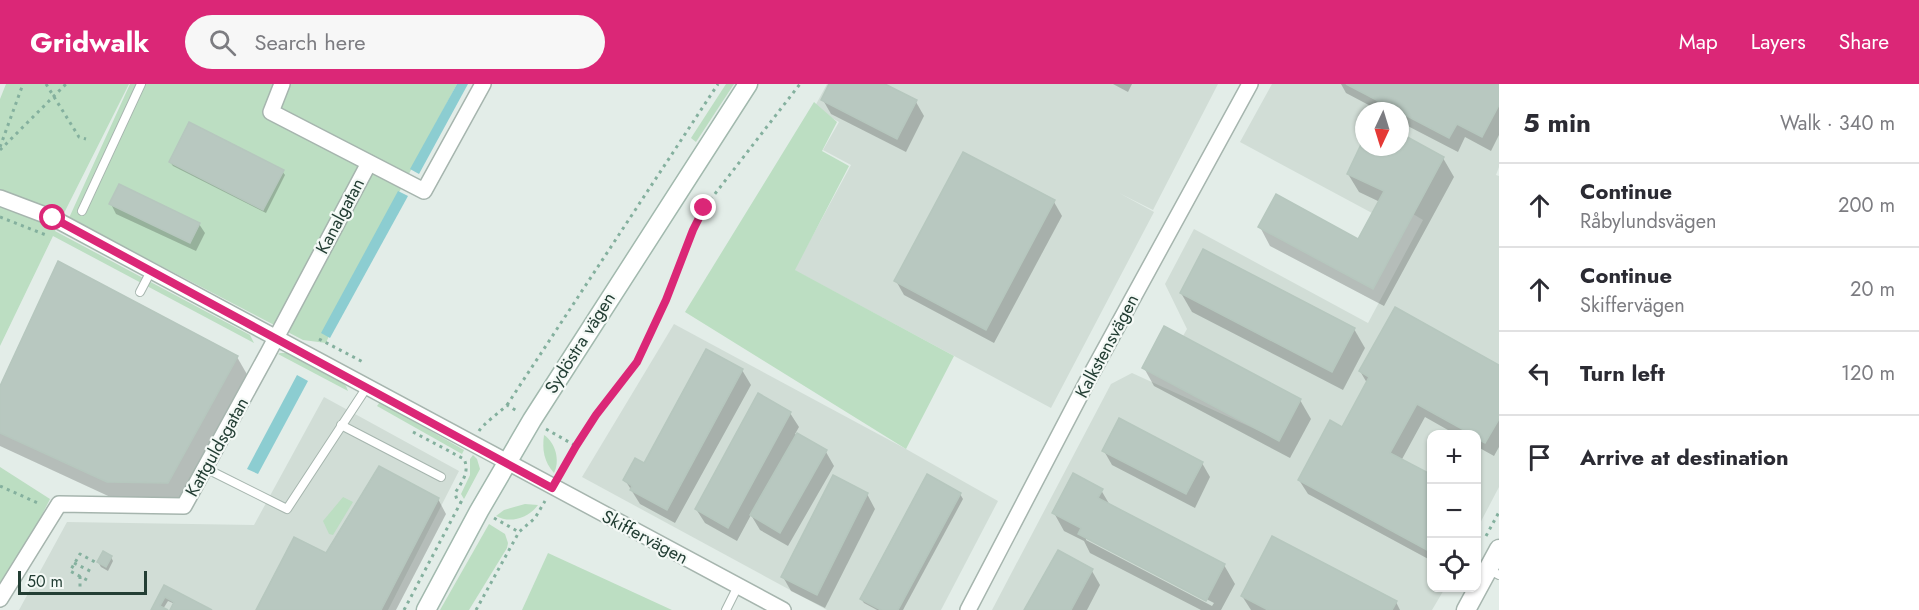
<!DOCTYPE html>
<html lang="en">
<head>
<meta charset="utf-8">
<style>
	:root { --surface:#fff; --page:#f7f7f7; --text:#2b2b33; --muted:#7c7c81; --line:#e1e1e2; --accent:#db2777 }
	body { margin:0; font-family:Jost,sans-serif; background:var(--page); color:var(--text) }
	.controls { position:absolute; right:18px; bottom:18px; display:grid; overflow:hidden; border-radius:12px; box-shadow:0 2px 4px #0004 }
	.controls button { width:54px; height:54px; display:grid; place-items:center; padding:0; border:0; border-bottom:2px solid var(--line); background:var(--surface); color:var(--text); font:30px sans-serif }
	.compass { position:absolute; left:1355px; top:18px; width:54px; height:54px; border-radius:50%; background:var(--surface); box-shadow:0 2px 4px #0004; rotate:184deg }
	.scale { position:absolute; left:18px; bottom:15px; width:129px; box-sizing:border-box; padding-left:6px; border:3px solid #233e34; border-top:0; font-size:16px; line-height:21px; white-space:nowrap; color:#233e34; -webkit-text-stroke:4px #f4f9f6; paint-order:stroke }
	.stop { position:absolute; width:18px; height:18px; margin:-14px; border:4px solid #db2777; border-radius:50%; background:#fff }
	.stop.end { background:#db2777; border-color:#fff; box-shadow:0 2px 6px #0008 }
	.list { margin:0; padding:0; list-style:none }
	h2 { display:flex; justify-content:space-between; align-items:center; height:78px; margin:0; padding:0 24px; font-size:26px }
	h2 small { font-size:20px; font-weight:400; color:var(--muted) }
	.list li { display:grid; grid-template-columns:39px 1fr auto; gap:18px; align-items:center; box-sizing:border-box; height:84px; padding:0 24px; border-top:2px solid var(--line) }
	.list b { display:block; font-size:22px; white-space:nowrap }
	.list p { margin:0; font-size:20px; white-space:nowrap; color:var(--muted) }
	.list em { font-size:20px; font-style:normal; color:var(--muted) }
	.icon { flex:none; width:33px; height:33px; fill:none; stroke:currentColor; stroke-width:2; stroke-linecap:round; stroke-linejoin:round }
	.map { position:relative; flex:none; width:1499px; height:526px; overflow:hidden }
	header { display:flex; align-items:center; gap:36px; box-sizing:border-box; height:84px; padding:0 30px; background:var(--accent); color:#fff }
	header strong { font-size:28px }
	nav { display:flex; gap:33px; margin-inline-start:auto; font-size:21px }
	.search { width:420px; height:54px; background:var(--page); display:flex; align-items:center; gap:15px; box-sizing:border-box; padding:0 21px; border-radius:33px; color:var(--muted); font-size:22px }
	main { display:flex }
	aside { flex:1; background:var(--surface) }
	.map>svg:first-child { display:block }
</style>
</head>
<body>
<header>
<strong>Gridwalk</strong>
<div class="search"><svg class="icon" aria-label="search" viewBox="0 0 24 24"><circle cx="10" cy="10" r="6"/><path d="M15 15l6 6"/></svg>Search here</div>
<nav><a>Map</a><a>Layers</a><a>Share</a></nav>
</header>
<main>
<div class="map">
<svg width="1499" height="526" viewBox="0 0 1499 526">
	<rect width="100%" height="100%" fill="#e3ede8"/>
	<g fill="#d1ddd6" fill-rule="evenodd">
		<path d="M827,0H1218L1153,126L1119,109L1154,128L1051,324L794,186L851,81L823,66L839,38L814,24Z"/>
		<path d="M1272,0H1499V83L1496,91L1499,92V403L1477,445L1476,350H1432V504H1445L1432,526H992L1111,300L1132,289L1279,356L1301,315L1183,252L1187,245L1165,200L1194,145L1368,239L1423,136L1413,130L1372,129L1240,58ZM1364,27H1400V63H1364Z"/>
		<path d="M674,240L906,365L998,417L941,526H827L582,393Z"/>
		<path d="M324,313L459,387L388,526H19L67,438L254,441Z"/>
	</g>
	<g fill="#bcdec2">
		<path d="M6,0H129L55,147L250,251L254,259L53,152L0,262V15Z"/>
		<path d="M130,0H457L350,200L326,259L303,256L69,134Z"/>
		<path d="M726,0H734L696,58L691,54Z"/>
		<path d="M814,18L837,38L822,67L849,82L795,186L954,272L906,365L685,228Z"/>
		<path d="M280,269H288L342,298L346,302L348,307L278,270Z"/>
		<path d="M380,318L464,366L462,370L377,322Z"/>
		<path d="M544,351C556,359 560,377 554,389C544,378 542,366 544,351Z"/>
		<path d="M473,371L477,375L480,385L464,415L461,410L470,391V375Z"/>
		<path d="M0,383L50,415L0,515Z"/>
		<path d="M343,413L353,418L333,451L329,450L323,437Z"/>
		<path d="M525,420L538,421C529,434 510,440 496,432L504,426Z"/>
		<path d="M489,440L505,450L508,459L507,464L469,526H440Z"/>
		<path d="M548,469L672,526H522Z"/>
	</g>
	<g fill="#8ccdd1">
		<path d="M457,0H468L419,90L410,85Z"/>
		<path d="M398,107L408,112L330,254L321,249Z"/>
		<path d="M297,291L308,297L258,390L247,385Z"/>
	</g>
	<g fill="#0003" fill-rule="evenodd">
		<path d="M831,0H881L916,18L924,32L906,68L831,30L823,16Z"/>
		<path d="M1113,0H1132L1128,8Z"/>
		<path d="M1341,0H1499V51L1491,67L1465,53L1458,68L1400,38V27H1380L1346,9Z"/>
		<path d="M1400,52L1443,74L1454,93L1384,222L1270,162L1260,143L1359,157L1380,118L1359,108L1348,90L1364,63H1400Z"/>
		<path d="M170,78L282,87L285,91L266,129L173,82Z"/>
		<path d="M1054,118L1062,132L994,259L904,211L896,197Z"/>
		<path d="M111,120L199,140L205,149L196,167L116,130Z"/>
		<path d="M1181,209L1354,245L1365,264L1343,306L1192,228Z"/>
		<path d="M237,273L248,292L178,417H119L0,362V306Z"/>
		<path d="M1499,283V363L1494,372L1476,362V350H1455L1425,333L1401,377L1432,393V477L1308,410L1299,396L1342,345L1367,299L1360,287Z"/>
		<path d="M1144,284L1300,316L1311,335L1290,374L1154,302Z"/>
		<path d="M742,286L751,301L675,439L640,420L625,396L645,381Z"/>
		<path d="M790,329L799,343L795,350L826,368L834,382L788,462L760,446L751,431L737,457L705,439L696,425Z"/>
		<path d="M1104,367L1202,379L1210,393L1195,424L1112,381Z"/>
		<path d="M927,392L960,410L963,415L903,526H877L864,519L861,515Z"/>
		<path d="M1101,406L1111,423L1224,481L1235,500L1221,526H1201L1090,469L1084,457L1064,447L1054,429ZM1086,453L1214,519L1212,522L1086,456Z"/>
		<path d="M867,410L875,425L825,524L791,507L783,493Z"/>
		<path d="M438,415L446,430L396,526H258L327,471Z"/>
		<path d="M111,473L113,477L108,487L101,483L98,478Z"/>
		<path d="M1092,487L1100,501L1087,526H1026Z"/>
		<path d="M165,503L209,526H172L175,520L168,517L163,525L165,526H153Z"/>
		<path d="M1242,512L1396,518L1400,526H1251Z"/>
	</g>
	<g fill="#b8c8c0" stroke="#b6c7be" stroke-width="1.5">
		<path d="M829,0H885L917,16L897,55L821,16Z"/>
		<path d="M1346,0H1499V21L1482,53L1457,40L1449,54Z"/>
		<path d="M189,38L284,86L263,126L169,78Z"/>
		<path d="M1400,49L1444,73L1373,205L1258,143L1276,110L1358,155L1384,107L1347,90L1364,54V63H1400Z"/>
		<path d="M963,68L1055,116L986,246L894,197Z"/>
		<path d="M119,100L200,139L190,159L109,120Z"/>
		<path d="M1203,165L1355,244L1332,288L1180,209Z"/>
		<path d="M58,177L238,272L168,399L107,398L0,349V302Z"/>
		<path d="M1395,223L1499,281V335L1485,359L1476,354V350H1471L1417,320L1390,369L1432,391V457L1427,466L1298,396L1330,336L1342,343L1369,293L1359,287Z"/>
		<path d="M1164,242L1301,315L1279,357L1142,284Z"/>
		<path d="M706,265L743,285L667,426L630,406L632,402L623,396L635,374L644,379Z"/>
		<path d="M758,309L791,328L728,444L695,425Z"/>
		<path d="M1119,334L1203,378L1186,410L1102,367Z"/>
		<path d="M797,349L827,366L780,449L750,431Z"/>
		<path d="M379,382L439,414L381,526H256L294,453L326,469Z"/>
		<path d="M1073,389L1103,405L1098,414L1225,480L1206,517L1078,450L1081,444L1052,429Z"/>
		<path d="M927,390L961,409L898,526H881L860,515Z"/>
		<path d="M833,391L868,409L817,511L781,493Z"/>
		<path d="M1272,452L1397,517L1392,526H1268L1241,512Z"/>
		<path d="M1058,466L1093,485L1071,526H1024Z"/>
		<path d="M103,467L112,472L106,483L97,478Z"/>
		<path d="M164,501L212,526H170L174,518L165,513L160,522L168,526H151Z"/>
	</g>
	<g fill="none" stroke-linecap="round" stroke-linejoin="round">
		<g stroke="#a6b5ae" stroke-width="10">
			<g id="service">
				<path d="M82,127L141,0"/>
				<path d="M140,208L151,187"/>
				<path d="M341,341L441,393"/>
				<path d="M205,384L287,425L367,303"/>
				<path d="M1488,485L1499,491"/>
				<path d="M726,526L738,502"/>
			</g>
		</g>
		<g stroke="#a6b5ae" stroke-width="18">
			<g id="minor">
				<path d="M282,0L271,28L424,107L483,0"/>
				<path d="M0,114L53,134L783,526"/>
				<path d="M0,515L59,420L184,422L268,269L369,79"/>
				<path d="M968,526L1088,296L1250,0"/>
			</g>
		</g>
		<g stroke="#a6b5ae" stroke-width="21">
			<path id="tertiary" d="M1466,526L1499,465"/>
		</g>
		<g stroke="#a2b9ae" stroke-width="21">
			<path id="secondary" d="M426,526L479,427L532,336L748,0"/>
		</g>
		<g stroke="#84b09e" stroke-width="3" stroke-dasharray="3 4.5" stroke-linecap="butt">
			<path d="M46,0L79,53L86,55"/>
			<path d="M0,63L23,0"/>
			<path d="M0,66L66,0"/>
			<path d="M0,133L46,151"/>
			<path d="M319,255L363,278"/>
			<path d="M507,321L718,0"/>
			<path d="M546,345L576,362"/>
			<path d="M479,347C483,340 500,328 507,321L517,327"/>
			<path d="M413,348L464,375C470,388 462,398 455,409L457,416L464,420"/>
			<path d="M559,390L596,331L637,278L666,216L694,146L704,124L800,0"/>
			<path d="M0,402L40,420"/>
			<path d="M494,434L519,448"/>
			<path d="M1486,452L1499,428"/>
			<path d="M74,479L92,488"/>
			<path d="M80,492V506"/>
			<path d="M87,496L70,487L80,470L97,479"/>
			<path d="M404,526L461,418"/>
			<path d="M476,526L519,448L535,434L545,417"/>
		</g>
		<use href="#service" stroke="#fff" stroke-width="8"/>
		<use href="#minor" stroke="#fff" stroke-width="15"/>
		<use href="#tertiary" stroke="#fff" stroke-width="18"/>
		<use href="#secondary" stroke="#fff" stroke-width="18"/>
	</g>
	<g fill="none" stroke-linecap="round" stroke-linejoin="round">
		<path stroke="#db2777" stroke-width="8" d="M53,134L552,404L576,362L596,331L637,278L666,216L693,146L704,124"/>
	</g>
	<g text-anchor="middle" stroke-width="4.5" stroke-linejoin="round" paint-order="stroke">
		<g font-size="18" fill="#233e34" stroke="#f4f9f6">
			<text transform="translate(340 132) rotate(-62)" y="6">Kanalgatan</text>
			<text transform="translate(580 259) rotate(-58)" y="6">Sydöstra vägen</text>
			<text transform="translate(1107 262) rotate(-62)" y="6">Kalkstensvägen</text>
			<text transform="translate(217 363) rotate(-61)" y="6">Kattguldsgatan</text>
			<text transform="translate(645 453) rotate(28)" y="6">Skiffervägen</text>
		</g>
	</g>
</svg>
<div class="controls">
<button>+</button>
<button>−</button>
<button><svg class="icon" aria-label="locate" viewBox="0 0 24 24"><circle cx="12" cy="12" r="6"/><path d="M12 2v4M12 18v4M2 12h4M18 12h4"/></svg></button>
</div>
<svg class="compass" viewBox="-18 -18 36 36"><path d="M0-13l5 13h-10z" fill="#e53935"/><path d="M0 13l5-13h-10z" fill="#7c7c81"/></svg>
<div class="scale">50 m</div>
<div class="stop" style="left:53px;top:134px"></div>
<div class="stop end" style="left:704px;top:124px"></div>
</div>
<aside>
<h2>5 min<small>Walk · 340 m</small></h2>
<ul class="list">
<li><svg class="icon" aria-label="ahead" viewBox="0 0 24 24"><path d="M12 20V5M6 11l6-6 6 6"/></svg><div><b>Continue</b><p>Råbylundsvägen</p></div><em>200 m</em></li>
<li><svg class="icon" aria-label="ahead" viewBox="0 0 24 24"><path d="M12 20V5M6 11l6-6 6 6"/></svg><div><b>Continue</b><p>Skiffervägen</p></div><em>20 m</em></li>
<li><svg class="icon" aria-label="left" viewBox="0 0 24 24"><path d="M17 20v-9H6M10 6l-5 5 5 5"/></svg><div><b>Turn left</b></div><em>120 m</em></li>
<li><svg class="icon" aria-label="arrive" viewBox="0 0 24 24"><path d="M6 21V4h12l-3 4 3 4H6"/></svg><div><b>Arrive at destination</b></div></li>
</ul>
</aside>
</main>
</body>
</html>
